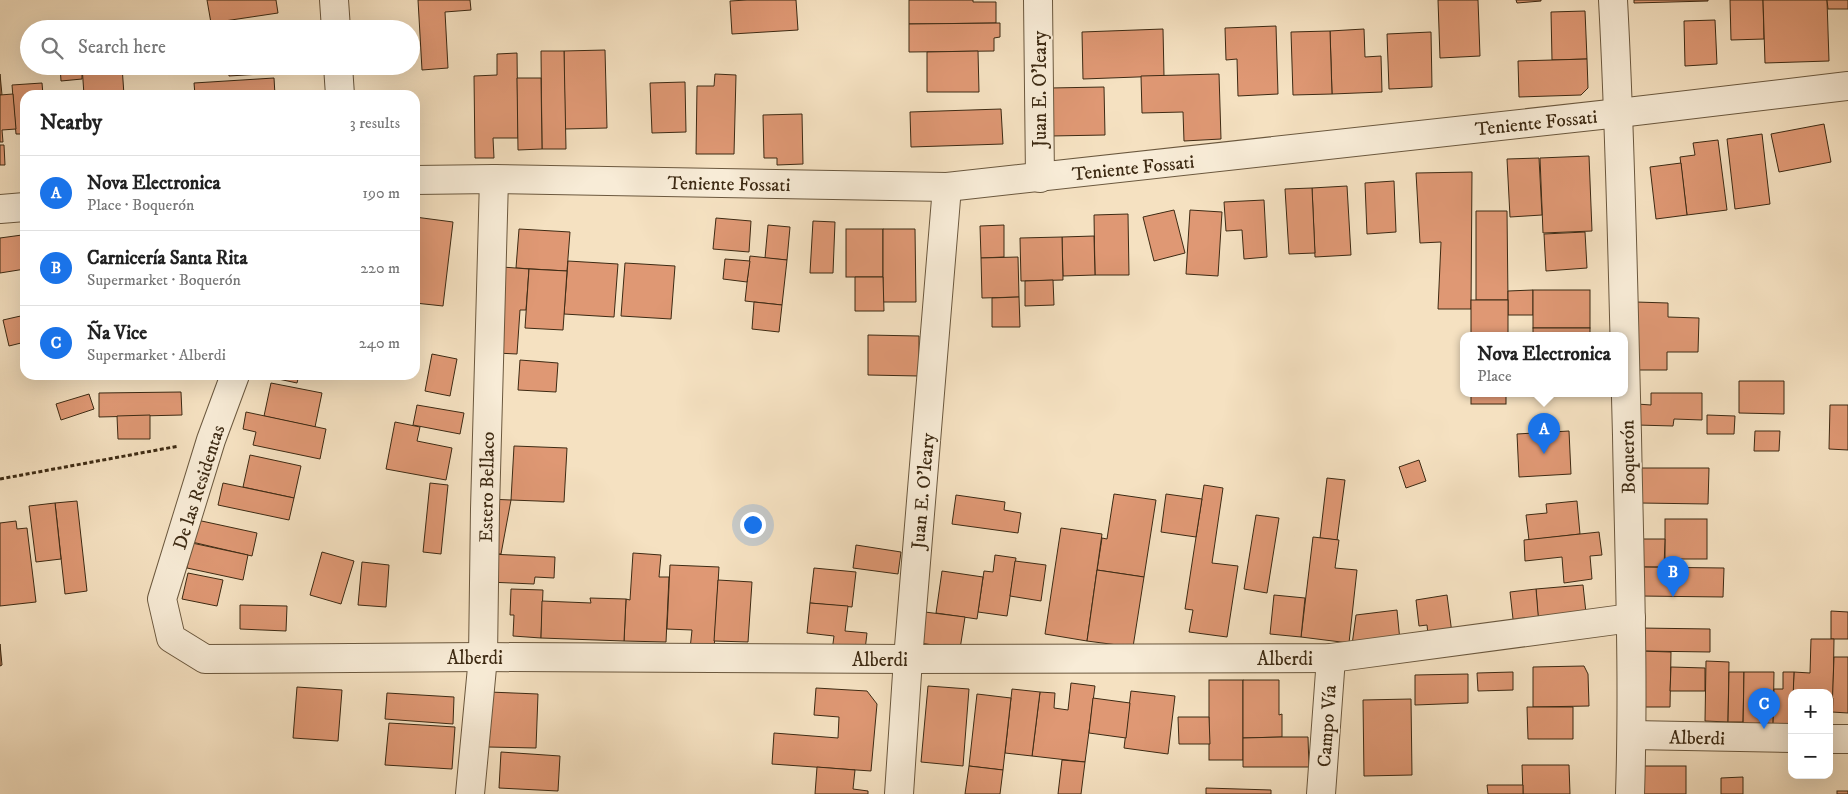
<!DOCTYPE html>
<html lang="en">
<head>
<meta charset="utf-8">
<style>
	:root { --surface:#fff; --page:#f6f6f6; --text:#222; --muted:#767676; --line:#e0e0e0; --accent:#1a73e8 }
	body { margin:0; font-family:"IM FELL DW Pica",serif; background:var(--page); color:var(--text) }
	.controls { position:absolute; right:15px; bottom:15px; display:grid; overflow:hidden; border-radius:10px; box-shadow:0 5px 20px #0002 }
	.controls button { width:45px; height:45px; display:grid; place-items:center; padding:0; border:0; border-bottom:1px solid var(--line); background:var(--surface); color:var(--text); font:25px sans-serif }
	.you { position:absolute; left:752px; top:524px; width:18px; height:18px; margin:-12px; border:4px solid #fff; border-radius:50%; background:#1a73e8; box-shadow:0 0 0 8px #1a73e833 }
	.badge { display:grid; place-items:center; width:32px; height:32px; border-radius:50%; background:var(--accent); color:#fff; font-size:16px; font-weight:700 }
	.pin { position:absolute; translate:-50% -41px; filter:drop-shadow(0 1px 2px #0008) }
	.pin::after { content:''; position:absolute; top:26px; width:18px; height:15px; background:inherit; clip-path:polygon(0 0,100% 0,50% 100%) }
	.popup { position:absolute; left:1460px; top:332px; width:168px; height:65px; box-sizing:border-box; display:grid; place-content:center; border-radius:10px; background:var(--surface); filter:drop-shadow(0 1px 4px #0005); font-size:16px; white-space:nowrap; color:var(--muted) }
	.popup b { font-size:19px; color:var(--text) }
	.popup::after { content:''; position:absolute; left:50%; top:100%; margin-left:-10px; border:10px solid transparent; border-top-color:var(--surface) }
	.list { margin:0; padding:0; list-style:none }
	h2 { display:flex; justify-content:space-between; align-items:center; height:65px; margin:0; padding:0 20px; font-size:21px }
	h2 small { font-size:16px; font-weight:400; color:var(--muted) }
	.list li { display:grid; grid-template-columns:32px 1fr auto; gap:15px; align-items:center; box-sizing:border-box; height:75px; padding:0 20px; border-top:1px solid var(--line) }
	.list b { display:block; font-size:19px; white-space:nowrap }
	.list p { margin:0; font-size:16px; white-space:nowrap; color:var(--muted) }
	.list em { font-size:16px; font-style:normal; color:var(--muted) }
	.icon { flex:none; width:28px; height:28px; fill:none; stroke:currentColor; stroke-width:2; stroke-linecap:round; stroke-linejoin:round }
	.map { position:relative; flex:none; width:1848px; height:794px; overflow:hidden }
	.search { position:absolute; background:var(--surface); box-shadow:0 5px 20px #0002; left:20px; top:20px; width:400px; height:55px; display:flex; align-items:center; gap:12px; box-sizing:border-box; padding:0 18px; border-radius:28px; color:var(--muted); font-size:19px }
	.panel { position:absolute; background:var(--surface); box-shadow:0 5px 20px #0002; left:20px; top:90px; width:400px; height:290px; border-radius:15px }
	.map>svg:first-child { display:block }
</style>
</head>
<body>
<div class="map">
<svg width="1848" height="794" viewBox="0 0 1848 794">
	<rect width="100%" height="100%" fill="#f5e1c1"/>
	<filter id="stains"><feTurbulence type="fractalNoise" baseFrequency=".004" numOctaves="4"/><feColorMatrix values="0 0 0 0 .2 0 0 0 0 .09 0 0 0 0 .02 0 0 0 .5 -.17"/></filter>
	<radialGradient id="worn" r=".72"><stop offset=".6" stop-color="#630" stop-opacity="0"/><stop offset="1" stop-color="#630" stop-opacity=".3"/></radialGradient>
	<g fill="#df9874" stroke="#3d2a13">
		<path d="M207,0H276L278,13L211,23Z"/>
		<path d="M418,0H470L471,10L445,12L448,68L422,70Z"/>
		<path d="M747,0H796L798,30L732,34L730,1Z"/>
		<path d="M909,0H973V2H996V23L909,24Z"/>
		<path d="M1438,0H1478L1480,56L1440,58Z"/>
		<path d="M1516,0H1541V1L1517,3Z"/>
		<path d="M1634,0H1708V1L1634,3Z"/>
		<path d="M1730,0H1763L1764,39L1731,40Z"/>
		<path d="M1763,0H1827L1829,61L1765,63Z"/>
		<path d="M1827,0H1848V9H1828Z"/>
		<path d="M1585,11L1587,59L1552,60L1551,12Z"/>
		<path d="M1715,20L1717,64L1685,66L1684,21Z"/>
		<path d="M1000,23V37L994,38V51L909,52V24Z"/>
		<path d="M1276,26L1278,94L1238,96L1237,59L1226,60L1225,28Z"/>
		<path d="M1163,29L1164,76L1083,79L1082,32Z"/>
		<path d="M1364,29L1365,57L1381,56L1382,92L1332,94L1330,31Z"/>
		<path d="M1330,31L1332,94L1293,95L1291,32Z"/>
		<path d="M1431,32L1432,87L1389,89L1387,34Z"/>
		<path d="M605,50L607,128L565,129L564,51Z"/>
		<path d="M541,51H564L566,149H542Z"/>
		<path d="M978,51L979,92H927V52Z"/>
		<path d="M517,53L518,138H493L494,158H475L474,76L497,75V54Z"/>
		<path d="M1587,59L1588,88L1581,95L1519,97L1518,61Z"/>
		<path d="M60,66H82V79L61,81Z"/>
		<path d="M82,66H122L124,95H84Z"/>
		<path d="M228,66H277V73L229,76Z"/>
		<path d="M0,74L2,95H0Z"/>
		<path d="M715,74L736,75L734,154H696L697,86H714Z"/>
		<path d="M1219,74L1221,139L1184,141L1183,112L1142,113L1141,76Z"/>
		<path d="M274,78L275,95H195L194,83Z"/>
		<path d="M517,78H541L542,149L518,150Z"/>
		<path d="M685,82L686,132L652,133L650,83Z"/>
		<path d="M42,83L43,95H25V134H16L12,85Z"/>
		<path d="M1104,87L1105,135L1051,136L1050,88Z"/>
		<path d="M13,94L16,129L2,130L3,142H0V95Z"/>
		<path d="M1001,109L1003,144L911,147L910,112Z"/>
		<path d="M802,114L803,164L777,165V158H764L763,115Z"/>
		<path d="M1824,124L1831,162L1779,172L1771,134Z"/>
		<path d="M1762,134L1770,204L1735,209L1727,139Z"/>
		<path d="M1718,140L1727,210L1687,215L1680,157L1695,155L1693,143Z"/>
		<path d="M0,145H4L5,165H0Z"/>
		<path d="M1589,156L1592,231L1543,233L1540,158Z"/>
		<path d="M1539,158L1542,215L1510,217L1507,159Z"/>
		<path d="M1681,163L1687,215L1656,219L1650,167Z"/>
		<path d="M1472,172L1471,309H1438L1441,242L1420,243L1416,173Z"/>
		<path d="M1394,181L1396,232L1367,234L1365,183Z"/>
		<path d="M1347,186L1351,255L1315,257L1312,188Z"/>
		<path d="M1312,188L1315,253L1289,254L1285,189Z"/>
		<path d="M1264,200L1267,257L1244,259L1242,230L1226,231L1224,202Z"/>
		<path d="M1174,210L1185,253L1154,261L1143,217Z"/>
		<path d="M1190,210L1222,212L1218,276L1186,274Z"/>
		<path d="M1476,211H1507L1508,300H1476Z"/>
		<path d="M1128,214L1129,275H1095L1094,215Z"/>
		<path d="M415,217L453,222L443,306L415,303Z"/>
		<path d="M716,218L751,221L749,252L713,249Z"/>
		<path d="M813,221L835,222L833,273H810Z"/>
		<path d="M768,225L790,227L787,260L765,258Z"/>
		<path d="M1004,225V257L981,258L980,226Z"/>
		<path d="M519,229L570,232L567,271L516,268Z"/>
		<rect x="846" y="229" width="37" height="48"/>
		<path d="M883,229H915L916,302H883Z"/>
		<path d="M1585,232L1587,268L1546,271L1544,234Z"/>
		<path d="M22,235L25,269L0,273V238Z"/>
		<path d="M1094,236L1095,275L1063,276L1062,237Z"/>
		<path d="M1062,237L1063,280L1021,281L1020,238Z"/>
		<path d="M750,256L787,260L782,305L745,301Z"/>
		<path d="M1018,257L1019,297L982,298L981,258Z"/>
		<path d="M725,259L750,261L747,282L723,279Z"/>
		<path d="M568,261L618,264L614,317L564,314Z"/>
		<path d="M625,263L675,266L671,319L621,316Z"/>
		<path d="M502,267L529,269L526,310H520L517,354L496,353Z"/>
		<path d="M529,269L567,271L563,330L525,328Z"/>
		<path d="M855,277H883L884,311H855Z"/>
		<path d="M1053,280L1054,305L1025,306V281Z"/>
		<path d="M1533,290V315H1508V291Z"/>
		<rect x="1533" y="290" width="57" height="38"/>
		<path d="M1019,297L1020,327H992V298Z"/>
		<rect x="1471" y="300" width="37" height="35"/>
		<path d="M754,302L782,305L779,332L752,329Z"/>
		<path d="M1636,302L1668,303V317L1699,318L1698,352H1667V370H1635Z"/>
		<path d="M25,315V342L9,346L3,320Z"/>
		<rect x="1533" y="328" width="57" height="7"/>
		<path d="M868,335L919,336V376L868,375Z"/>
		<path d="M432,354L457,359L450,396L425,391Z"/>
		<path d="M520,360L558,363L556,392L518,390Z"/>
		<path d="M269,375H299L297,383L269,377Z"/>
		<path d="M1739,381H1784V414L1739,413Z"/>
		<path d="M271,383L322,393L315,427L264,416Z"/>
		<path d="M181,392L182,415L99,417V393Z"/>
		<rect x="1471" y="393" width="35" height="11"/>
		<path d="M1651,393H1702V420L1674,419L1673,426L1637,425V404L1651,405Z"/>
		<path d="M89,394L94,409L61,420L56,404Z"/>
		<path d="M417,405L464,413L460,434L413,425Z"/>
		<path d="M1830,405H1848V450L1829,449Z"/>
		<path d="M246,412L326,429L320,459L253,445L256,432L243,429Z"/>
		<path d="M150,415V439H118L117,416Z"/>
		<path d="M1707,415L1735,416L1734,434H1707Z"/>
		<path d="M395,422L420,427L417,441L452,448L446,480L386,469Z"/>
		<path d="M1569,431L1571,474L1519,477L1517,434Z"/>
		<path d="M1755,431H1780L1779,451H1754Z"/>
		<path d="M514,446L567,448L564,502L511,500Z"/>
		<path d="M250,455L301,466L294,498L243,487Z"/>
		<path d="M1419,460L1426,481L1406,488L1399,467Z"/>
		<path d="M1640,468H1709L1708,504L1640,503Z"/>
		<path d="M1327,478L1345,480L1337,540L1320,538Z"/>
		<path d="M223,483L294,498L289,520L218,505Z"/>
		<path d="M430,483L448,485L441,554L423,552Z"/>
		<path d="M1204,485L1223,488L1212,563L1238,566L1227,637L1189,632L1193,610L1185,609Z"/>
		<path d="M1114,494L1156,500L1144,577L1097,570L1102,538L1107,539Z"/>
		<path d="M1166,494L1202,499L1196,537L1161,532Z"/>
		<path d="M956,495L1005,502L1004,510L1021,513L1018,533L952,524Z"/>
		<path d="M488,499L511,500L501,554L485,553Z"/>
		<path d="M77,501L87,591L65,594L55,503Z"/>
		<path d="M1577,501L1580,534L1529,540L1526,515L1547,513L1546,504Z"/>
		<path d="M55,503L61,559L36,562L29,506Z"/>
		<path d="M1256,515L1279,518L1267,593L1244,589Z"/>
		<rect x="1665" y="519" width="42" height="40"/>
		<path d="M197,520L257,533L252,556L192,542Z"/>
		<path d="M16,521L17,529L27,528L36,602L0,606V523Z"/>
		<path d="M1061,528L1102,534L1087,641L1045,634Z"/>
		<path d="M1599,532L1602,555L1590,556L1592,579L1564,583L1562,557L1525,561L1524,540Z"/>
		<path d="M1313,537L1339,540L1335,568L1357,570L1349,643L1301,637Z"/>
		<path d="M1641,539H1665L1664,567H1640Z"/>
		<path d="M192,543L248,555L243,580L187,568Z"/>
		<path d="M856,545L901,552L898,574L853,568Z"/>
		<path d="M322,552L354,561L341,604L310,595Z"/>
		<path d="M633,553L661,555L659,577H669L666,642L624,641L626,599L630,600Z"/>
		<path d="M490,554L555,557L554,578L535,577L534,584L488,582Z"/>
		<path d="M995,555L1016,558L1007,616L978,612L984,571L993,572Z"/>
		<path d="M1015,561L1046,565L1041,601L1010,596Z"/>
		<path d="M362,562L389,565L386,607L358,605Z"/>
		<path d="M670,565L719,567L714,650L690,649L692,630L667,629Z"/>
		<path d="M1640,567L1724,568L1723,597L1640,596Z"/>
		<path d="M814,568L856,572L852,607L810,603Z"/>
		<path d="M1097,570L1144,577L1133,647L1087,641Z"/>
		<path d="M942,571L983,577L977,619L936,613Z"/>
		<path d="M188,573L223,580L217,606L182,599Z"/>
		<path d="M718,580L752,582L748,642L714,641Z"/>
		<path d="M1583,585L1586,613L1538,618L1536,589Z"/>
		<path d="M511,589L543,590L541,638L513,636L514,615H510Z"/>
		<path d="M1536,589L1539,625L1514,628L1510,592Z"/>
		<path d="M1274,595L1305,598L1301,637L1270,634Z"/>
		<path d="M1447,595L1453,641L1429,644L1427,625L1419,626L1416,600Z"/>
		<path d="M590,598L626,599L624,641L541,638L542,601L591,603Z"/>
		<path d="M810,603L848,606L845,631L867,633L865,650L832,651L834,636L807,633Z"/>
		<path d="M240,605L287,606L286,631L240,629Z"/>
		<path d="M1397,610L1400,641L1352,645L1356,615Z"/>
		<path d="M1831,611L1848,612V639H1831Z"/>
		<path d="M925,612L965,617L960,649L920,643Z"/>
		<path d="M1640,628L1710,629V652L1640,651Z"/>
		<path d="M1811,639H1834L1833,698H1829V693H1793L1794,672L1810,673Z"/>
		<path d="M0,644L2,665L0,666Z"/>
		<path d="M1640,651L1671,652L1670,707H1638Z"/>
		<path d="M1834,657H1848V713L1832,712Z"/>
		<path d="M1706,661L1729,662L1728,722L1705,721Z"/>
		<path d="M1584,666L1588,674L1589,706L1533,707V667Z"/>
		<path d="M1671,667L1705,668V691H1670Z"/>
		<path d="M1513,672V690L1478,691L1477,673Z"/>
		<path d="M1729,672H1744L1743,722H1728Z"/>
		<path d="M1744,672H1774L1773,731L1743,730Z"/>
		<path d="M1783,672H1794L1792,725H1773L1774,689H1783Z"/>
		<path d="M1468,674V703L1415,705V675Z"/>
		<rect x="1209" y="680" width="34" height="80"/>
		<path d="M1243,680H1279V715L1282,714V737L1243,738Z"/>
		<path d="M1071,683L1095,686L1085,762L1032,756L1040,692L1055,693L1054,708L1068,710Z"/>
		<path d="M928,686L969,689L963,766L921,762Z"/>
		<path d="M297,687L342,690L338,741L293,738Z"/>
		<path d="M816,688L867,691L877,704L871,771L772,764L774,733L838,738L839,717L814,715Z"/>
		<path d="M1012,689L1040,692L1032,756L1005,753Z"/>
		<path d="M1131,691L1175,696L1168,754L1124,748Z"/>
		<path d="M489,692L538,694L536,748L488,747Z"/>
		<path d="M387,693L454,697L453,724L385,719Z"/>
		<path d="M977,694L1011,698L1003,770L969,766Z"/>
		<path d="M1093,698L1130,703L1126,738L1089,733Z"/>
		<path d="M1829,698H1833L1832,725H1829Z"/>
		<path d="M1411,699L1412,775L1364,776L1363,700Z"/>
		<path d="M1527,707H1573V739H1528Z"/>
		<path d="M1178,717H1209L1210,744H1179Z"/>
		<path d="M389,723L455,727L452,769L385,765Z"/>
		<path d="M1282,737H1308L1309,767H1243V738Z"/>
		<path d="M501,752L560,756L558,791L499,788Z"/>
		<path d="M1062,760L1085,762L1081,794H1058Z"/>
		<path d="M1522,765H1569L1570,794H1523Z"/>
		<path d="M969,766L1003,770L1000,794H965Z"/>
		<rect x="1638" y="766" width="48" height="28"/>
		<path d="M817,767L855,770L853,789L868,791V794H815Z"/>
		<path d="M1743,777V794H1721V778Z"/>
		<path d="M1487,785H1523V794H1488Z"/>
		<path d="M1206,788L1271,790V794H1206Z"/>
		<rect x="1837" y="791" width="11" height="3"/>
	</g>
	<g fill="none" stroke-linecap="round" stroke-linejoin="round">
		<g stroke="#6b583e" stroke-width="30">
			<g id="minor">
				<path d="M334,0L336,29"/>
				<path d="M1038,0L1040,178"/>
				<path d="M1613,0C1621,145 1623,290 1627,435C1629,554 1634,674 1630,794"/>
				<path d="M338,66L340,95"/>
				<path d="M415,180L494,179L947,187L1619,113L1848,86"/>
				<path d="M0,209L25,207"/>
				<path d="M235,375L211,440L162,599L171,638L205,659L483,657L908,659L1331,658L1631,618"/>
				<path d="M1632,735L1792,738"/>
				<path d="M1829,739H1848"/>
				<path d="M470,794L483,657L485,509L494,179"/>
				<path d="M899,794L908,659L947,187"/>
				<path d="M1321,794L1331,658"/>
			</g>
		</g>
		<path stroke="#3d2a13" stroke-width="3" stroke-dasharray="4 2.5" stroke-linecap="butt" d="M0,479L179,446"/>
		<use href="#minor" stroke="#f8ecd7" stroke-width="28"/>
	</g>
	<g text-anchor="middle" stroke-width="4" stroke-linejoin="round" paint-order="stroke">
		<g font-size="19" fill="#3d2a13" stroke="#f8ecd7">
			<text transform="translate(1039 89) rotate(-90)" y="7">Juan E. O'leary</text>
			<text transform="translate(1536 122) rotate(-6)" y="7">Teniente Fossati</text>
			<text transform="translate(1133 167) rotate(-6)" y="7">Teniente Fossati</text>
			<text transform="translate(729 183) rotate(1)" y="7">Teniente Fossati</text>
			<text transform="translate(1627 457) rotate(-91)" y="7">Boquerón</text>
			<text transform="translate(198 487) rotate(-72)" y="7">De las Residentas</text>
			<text transform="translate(486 487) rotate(-89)" y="7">Estero Bellaco</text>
			<text transform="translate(922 491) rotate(-85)" y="7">Juan E. O'leary</text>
			<text x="475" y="664">Alberdi</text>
			<text x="1285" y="665">Alberdi</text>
			<text x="880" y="666">Alberdi</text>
			<text transform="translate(1326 726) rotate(-86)" y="7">Campo Vía</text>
			<text transform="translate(1697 737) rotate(1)" y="7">Alberdi</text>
		</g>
	</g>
	<rect width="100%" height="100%" filter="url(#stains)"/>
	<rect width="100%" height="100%" fill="url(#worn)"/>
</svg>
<div class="controls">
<button>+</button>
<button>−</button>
</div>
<div class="you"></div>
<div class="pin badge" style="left:1544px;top:454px">A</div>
<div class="popup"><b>Nova Electronica</b>Place</div>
<div class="pin badge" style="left:1673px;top:597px">B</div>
<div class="pin badge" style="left:1764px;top:729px">C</div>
<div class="search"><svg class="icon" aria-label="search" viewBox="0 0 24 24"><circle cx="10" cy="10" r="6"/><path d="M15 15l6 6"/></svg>Search here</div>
<section class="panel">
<h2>Nearby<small>3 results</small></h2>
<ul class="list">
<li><span class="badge">A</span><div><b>Nova Electronica</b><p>Place · Boquerón</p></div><em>190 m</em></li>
<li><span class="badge">B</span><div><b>Carnicería Santa Rita</b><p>Supermarket · Boquerón</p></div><em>220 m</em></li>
<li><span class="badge">C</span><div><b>Ña Vice</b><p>Supermarket · Alberdi</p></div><em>240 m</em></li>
</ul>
</section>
</div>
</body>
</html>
